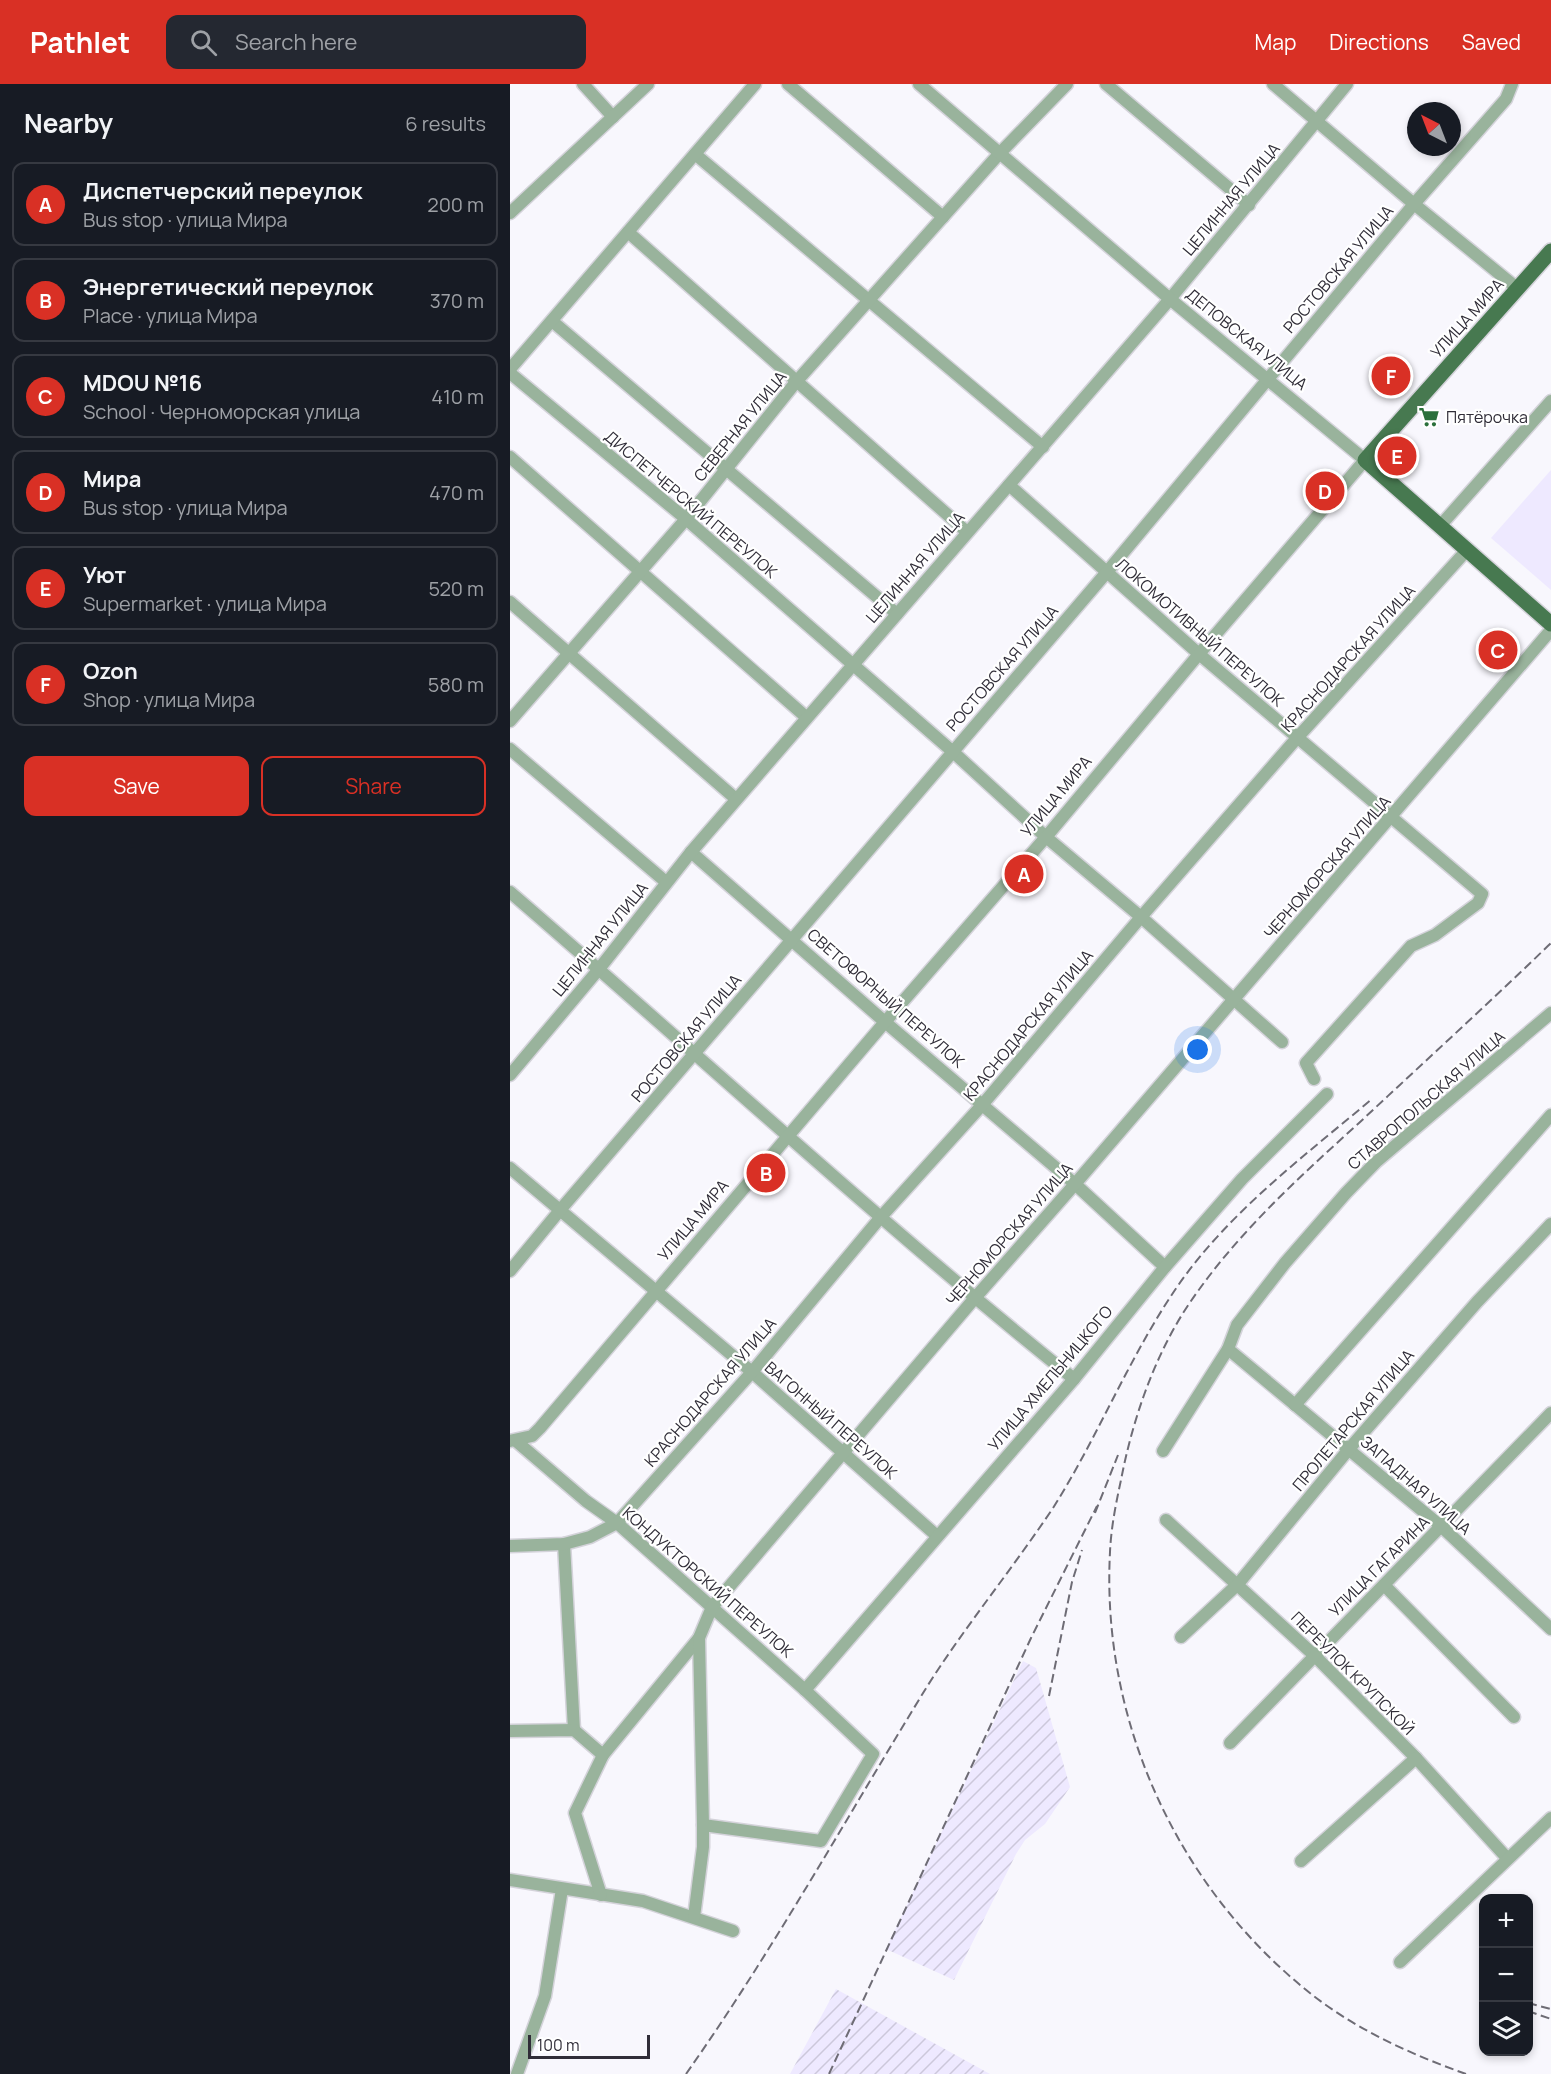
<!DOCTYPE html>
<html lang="en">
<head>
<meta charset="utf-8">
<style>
	:root { --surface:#171b24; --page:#242831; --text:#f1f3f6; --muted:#9ea1a6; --line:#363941; --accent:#d93025 }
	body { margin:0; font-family:Manrope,sans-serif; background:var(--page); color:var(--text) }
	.controls { position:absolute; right:18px; bottom:18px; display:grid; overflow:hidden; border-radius:12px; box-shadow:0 3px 9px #0003 }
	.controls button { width:54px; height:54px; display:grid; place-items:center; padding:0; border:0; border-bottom:2px solid var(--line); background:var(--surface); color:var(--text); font:30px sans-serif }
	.compass { position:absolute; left:897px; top:18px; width:54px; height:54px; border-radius:50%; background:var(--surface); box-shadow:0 3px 9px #0003; rotate:318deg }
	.scale { position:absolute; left:18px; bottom:15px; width:122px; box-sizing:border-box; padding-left:6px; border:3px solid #302d38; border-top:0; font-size:16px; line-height:21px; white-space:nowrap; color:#302d38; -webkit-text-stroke:4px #fff; paint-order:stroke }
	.you { position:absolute; left:688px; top:966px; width:21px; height:21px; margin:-15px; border:4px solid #fff; border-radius:50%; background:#1a73e8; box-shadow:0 0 0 9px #1a73e833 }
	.badge { display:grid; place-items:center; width:39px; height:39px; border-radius:50%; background:var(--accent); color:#fff; font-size:20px; font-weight:700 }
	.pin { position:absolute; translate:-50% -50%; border:3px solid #fff; box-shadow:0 2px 6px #0006 }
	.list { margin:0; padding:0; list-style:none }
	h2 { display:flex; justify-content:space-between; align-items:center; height:78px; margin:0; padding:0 24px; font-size:26px }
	h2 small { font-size:20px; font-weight:400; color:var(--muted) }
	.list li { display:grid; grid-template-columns:39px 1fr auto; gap:18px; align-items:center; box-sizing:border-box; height:84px; margin:0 12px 12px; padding:0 12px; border:2px solid var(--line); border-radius:12px }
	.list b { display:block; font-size:22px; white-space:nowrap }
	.list p { margin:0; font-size:20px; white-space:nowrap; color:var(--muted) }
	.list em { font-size:20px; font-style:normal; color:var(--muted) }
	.actions { display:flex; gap:12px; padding:18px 24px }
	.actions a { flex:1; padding:14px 0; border:2px solid var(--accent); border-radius:12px; text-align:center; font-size:21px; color:var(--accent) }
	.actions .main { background:var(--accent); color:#fff }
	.icon { flex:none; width:33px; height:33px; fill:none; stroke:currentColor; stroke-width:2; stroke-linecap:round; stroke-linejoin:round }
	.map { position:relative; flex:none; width:1041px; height:1990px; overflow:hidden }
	header { display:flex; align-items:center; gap:36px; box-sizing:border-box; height:84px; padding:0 30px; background:var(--accent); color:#fff }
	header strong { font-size:28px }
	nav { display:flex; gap:33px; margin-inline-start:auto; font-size:21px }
	.search { width:420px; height:54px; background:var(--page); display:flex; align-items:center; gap:15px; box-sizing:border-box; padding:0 21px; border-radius:12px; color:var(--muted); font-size:22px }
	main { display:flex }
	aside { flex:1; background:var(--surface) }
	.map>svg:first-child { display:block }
</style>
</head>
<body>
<header>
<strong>Pathlet</strong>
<div class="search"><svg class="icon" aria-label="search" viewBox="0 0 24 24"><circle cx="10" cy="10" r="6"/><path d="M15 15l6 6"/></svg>Search here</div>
<nav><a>Map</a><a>Directions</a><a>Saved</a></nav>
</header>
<main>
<aside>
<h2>Nearby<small>6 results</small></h2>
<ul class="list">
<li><span class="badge">A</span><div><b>Диспетчерский переулок</b><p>Bus stop · улица Мира</p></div><em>200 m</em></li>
<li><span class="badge">B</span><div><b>Энергетический переулок</b><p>Place · улица Мира</p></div><em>370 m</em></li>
<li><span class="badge">C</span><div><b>MDOU №16</b><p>School · Черноморская улица</p></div><em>410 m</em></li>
<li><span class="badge">D</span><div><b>Мира</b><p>Bus stop · улица Мира</p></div><em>470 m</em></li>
<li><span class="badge">E</span><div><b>Уют</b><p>Supermarket · улица Мира</p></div><em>520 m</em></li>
<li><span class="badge">F</span><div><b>Ozon</b><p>Shop · улица Мира</p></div><em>580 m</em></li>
</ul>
<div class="actions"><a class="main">Save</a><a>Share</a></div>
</aside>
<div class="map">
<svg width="1041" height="1990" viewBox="0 0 1041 1990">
	<defs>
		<pattern id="industrial-furrows" width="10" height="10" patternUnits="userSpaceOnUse" patternTransform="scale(1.5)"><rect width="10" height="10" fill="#eee9ff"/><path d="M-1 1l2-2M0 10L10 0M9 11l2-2" fill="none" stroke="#ccc8db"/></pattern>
	</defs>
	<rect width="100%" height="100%" fill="#f8f7fd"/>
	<path fill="#eee9ff" d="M1041,386V506L981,454Z"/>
	<g fill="url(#industrial-furrows)">
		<path d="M513,1577L526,1584L560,1703L535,1740L515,1756L506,1770L444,1896L376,1865Z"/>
		<path d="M326,1905L480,1990H280Z"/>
	</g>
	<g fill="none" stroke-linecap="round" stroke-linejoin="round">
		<g stroke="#d4d3da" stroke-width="15">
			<g id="minor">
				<path d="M73,0L103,33"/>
				<path d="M278,0L433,133"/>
				<path d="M596,0L739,121"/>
				<path d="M763,0L904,120L1008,205"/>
				<path d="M185,70L533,363"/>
				<path d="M0,129L138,0"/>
				<path d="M118,148L457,448"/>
				<path d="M42,237L387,530"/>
				<path d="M0,285L245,0"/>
				<path d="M0,289L176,435L442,667L536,753L631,833L772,958"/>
				<path d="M0,373L296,633"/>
				<path d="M499,401L689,570L972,810L968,819L925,851L901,862L796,979L804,995"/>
				<path d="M930,442L1041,317"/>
				<path d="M0,518L226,715"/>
				<path d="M0,637L176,435L286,298L489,70L557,0"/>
				<path d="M0,665L156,798"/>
				<path d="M181,768L375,938L565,1100L655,1183"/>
				<path d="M0,808C188,970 370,1139 564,1295"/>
				<path d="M0,991L89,885L181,768L660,215L837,0"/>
				<path d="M0,1084L242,1288L427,1452"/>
				<path d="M0,1187L51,1125L597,488L904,120L996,15L1002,0"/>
				<path d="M718,1265L932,1443L1041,1545"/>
				<path d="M785,1321L1041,1031"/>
				<path d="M0,1357L22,1352L30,1344L375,938L536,753L689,570L855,376L660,215L409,0"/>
				<path d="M6,1357L76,1417L107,1439L295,1606L363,1670L311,1757L193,1741"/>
				<path d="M653,1367L718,1265L727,1241L775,1179L836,1109L866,1078L1041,929"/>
				<path d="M656,1436L804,1571L906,1674L997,1774"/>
				<path d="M54,1460L64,1646"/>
				<path d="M0,1462L54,1460L80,1453L107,1439L242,1288L370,1134L473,1020L631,833L787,654L957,466"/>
				<path d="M874,1501L1004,1633"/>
				<path d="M671,1553L728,1500L839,1365L967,1218L1041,1140"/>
				<path d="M295,1606L564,1295L655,1183L732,1095L817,1010"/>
				<path d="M0,1647L64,1646L93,1671"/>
				<path d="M720,1659L1041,1329"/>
				<path d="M791,1777L906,1674"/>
				<path d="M0,1796L133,1817L223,1847"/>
				<path d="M91,1811L65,1729L93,1671L189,1554L202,1523L464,1215L565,1100L1041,546"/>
				<path d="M184,1833L193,1763V1741L189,1554"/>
				<path d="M890,1878L1041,1734"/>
				<path d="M7,1990L35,1912L52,1805"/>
			</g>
		</g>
		<g stroke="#d4d3da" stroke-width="18">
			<path id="major" d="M1041,167L855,376L1041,540"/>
		</g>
		<use href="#minor" stroke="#99b39c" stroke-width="12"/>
		<use href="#major" stroke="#477950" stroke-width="15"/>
		<g stroke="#6e6c75" stroke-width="2" stroke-dasharray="9 4.5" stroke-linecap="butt">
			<path d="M585,1429L608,1371"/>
			<path d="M539,1612L562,1498L572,1466"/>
			<path d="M973,1903H974"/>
			<path d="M1018,1919L1041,1925"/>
			<path d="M1018,1927L1041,1935"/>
			<path d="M176,1990C264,1865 338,1731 418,1601C457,1540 503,1484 543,1424C588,1353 619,1273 667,1203C718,1129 793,1073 862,1015"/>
			<path d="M319,1990L521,1554L587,1422"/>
			<path d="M956,1990C900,1970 842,1944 795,1905C666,1800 591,1635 600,1468C601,1444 606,1419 611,1396C622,1338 643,1276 675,1226C722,1154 786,1096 849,1039C913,979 978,920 1041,859"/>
		</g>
	</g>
	<defs>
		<g id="supermarket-bare" transform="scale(1.62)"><path d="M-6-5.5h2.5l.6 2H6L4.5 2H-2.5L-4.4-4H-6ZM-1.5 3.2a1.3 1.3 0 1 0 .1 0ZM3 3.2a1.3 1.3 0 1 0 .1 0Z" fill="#2b703b" stroke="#fff" stroke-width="2.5" paint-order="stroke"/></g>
	</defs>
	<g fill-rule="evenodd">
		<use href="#supermarket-bare" x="919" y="333"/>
	</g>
	<g text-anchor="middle" stroke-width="4.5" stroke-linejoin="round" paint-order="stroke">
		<g font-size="16" fill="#302d38" stroke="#fff">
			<text transform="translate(721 115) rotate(-50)" y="6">ЦЕЛИННАЯ УЛИЦА</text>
			<text transform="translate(828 185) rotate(-50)" y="6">РОСТОВСКАЯ УЛИЦА</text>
			<text transform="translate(957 234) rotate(-48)" y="6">УЛИЦА МИРА</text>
			<text transform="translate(737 255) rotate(39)" y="6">ДЕПОВСКАЯ УЛИЦА</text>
			<text transform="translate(230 342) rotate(-51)" y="6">СЕВЕРНАЯ УЛИЦА</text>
			<text transform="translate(181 420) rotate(40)" y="6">ДИСПЕТЧЕРСКИЙ ПЕРЕУЛОК</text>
			<text transform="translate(405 483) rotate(-49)" y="6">ЦЕЛИННАЯ УЛИЦА</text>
			<text transform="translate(690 548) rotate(41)" y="6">ЛОКОМОТИВНЫЙ ПЕРЕУЛОК</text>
			<text transform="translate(838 574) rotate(-48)" y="6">КРАСНОДАРСКАЯ УЛИЦА</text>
			<text transform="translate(492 584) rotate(-49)" y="6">РОСТОВСКАЯ УЛИЦА</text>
			<text transform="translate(546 712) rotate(-50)" y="6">УЛИЦА МИРА</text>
			<text transform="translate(817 783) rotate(-49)" y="6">ЧЕРНОМОРСКАЯ УЛИЦА</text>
			<text transform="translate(90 855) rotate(-51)" y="6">ЦЕЛИННАЯ УЛИЦА</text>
			<text transform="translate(376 914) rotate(41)" y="6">СВЕТОФОРНЫЙ ПЕРЕУЛОК</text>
			<text transform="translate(518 941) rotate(-50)" y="6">КРАСНОДАРСКАЯ УЛИЦА</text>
			<text transform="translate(176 954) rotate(-50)" y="6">РОСТОВСКАЯ УЛИЦА</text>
			<text transform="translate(916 1016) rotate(-41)" y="6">СТАВРОПОЛЬСКАЯ УЛИЦА</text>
			<text transform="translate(183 1136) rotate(-50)" y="6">УЛИЦА МИРА</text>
			<text transform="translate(499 1150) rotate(-49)" y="6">ЧЕРНОМОРСКАЯ УЛИЦА</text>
			<text transform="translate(540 1294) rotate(-50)" y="6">УЛИЦА ХМЕЛЬНИЦКОГО</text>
			<text transform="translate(200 1308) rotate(-49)" y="6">КРАСНОДАРСКАЯ УЛИЦА</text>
			<text transform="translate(321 1336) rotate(41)" y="6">ВАГОННЫЙ ПЕРЕУЛОК</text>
			<text transform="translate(843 1336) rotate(-50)" y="6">ПРОЛЕТАРСКАЯ УЛИЦА</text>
			<text transform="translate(906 1401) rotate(41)" y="6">ЗАПАДНАЯ УЛИЦА</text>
			<text transform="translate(869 1482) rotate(-45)" y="6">УЛИЦА ГАГАРИНА</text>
			<text transform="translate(198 1498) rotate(41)" y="6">КОНДУКТОРСКИЙ ПЕРЕУЛОК</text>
			<text transform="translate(843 1589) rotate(45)" y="6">ПЕРЕУЛОК КРУПСКОЙ</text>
		</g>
		<g font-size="16" fill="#302d38" stroke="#fff" text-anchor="start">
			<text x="936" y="339">Пятёрочка</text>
		</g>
	</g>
</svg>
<div class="controls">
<button>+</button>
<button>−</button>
<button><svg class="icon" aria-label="layers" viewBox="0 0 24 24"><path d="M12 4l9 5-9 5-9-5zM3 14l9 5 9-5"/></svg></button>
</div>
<svg class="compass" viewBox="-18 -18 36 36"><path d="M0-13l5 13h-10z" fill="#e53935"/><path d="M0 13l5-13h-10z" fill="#9ea1a6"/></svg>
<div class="scale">100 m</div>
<div class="you"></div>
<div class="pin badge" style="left:514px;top:790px">A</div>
<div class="pin badge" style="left:256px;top:1089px">B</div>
<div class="pin badge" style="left:988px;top:566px">C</div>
<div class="pin badge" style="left:815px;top:407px">D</div>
<div class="pin badge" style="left:887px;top:372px">E</div>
<div class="pin badge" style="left:881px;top:292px">F</div>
</div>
</main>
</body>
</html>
